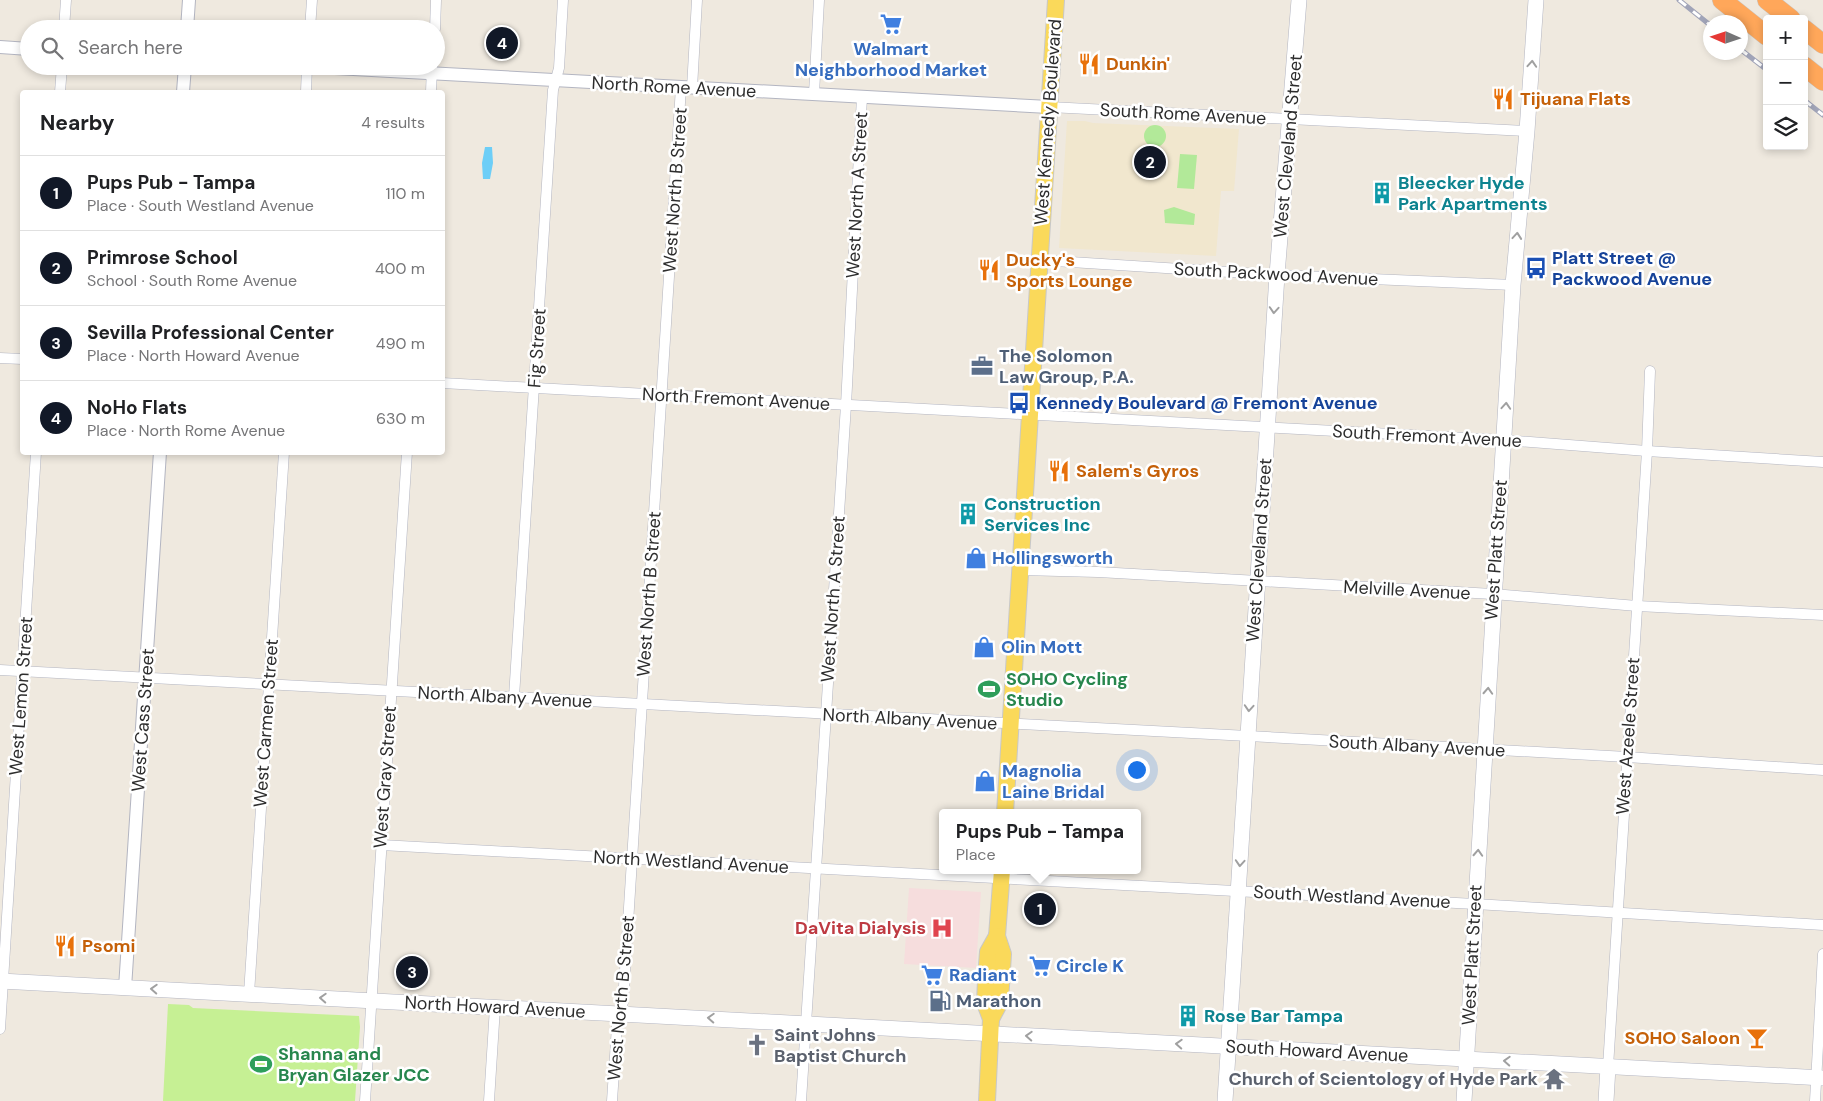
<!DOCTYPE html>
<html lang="en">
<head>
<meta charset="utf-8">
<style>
	:root { --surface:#fff; --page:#f6f6f6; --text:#202124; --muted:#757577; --line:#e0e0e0; --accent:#111827 }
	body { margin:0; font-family:"DM Sans",sans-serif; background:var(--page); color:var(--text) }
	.controls { position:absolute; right:15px; top:15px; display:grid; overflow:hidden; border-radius:5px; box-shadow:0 2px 8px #0003 }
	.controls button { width:45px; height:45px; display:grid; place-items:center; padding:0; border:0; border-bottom:1px solid var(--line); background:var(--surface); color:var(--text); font:25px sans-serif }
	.compass { position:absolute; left:1703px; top:15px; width:45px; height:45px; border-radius:50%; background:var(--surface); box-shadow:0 2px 8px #0003; rotate:273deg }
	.you { position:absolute; left:1136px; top:769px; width:18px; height:18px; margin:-12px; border:4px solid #fff; border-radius:50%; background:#1a73e8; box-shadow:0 0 0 8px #1a73e833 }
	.badge { display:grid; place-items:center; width:32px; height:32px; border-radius:50%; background:var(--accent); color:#fff; font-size:16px; font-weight:700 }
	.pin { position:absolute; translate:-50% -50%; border:2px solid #fff; box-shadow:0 1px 5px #0006 }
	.popup { position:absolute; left:939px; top:809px; width:202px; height:65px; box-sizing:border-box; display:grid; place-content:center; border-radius:5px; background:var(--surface); filter:drop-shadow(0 1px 4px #0005); font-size:16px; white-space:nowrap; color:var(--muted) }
	.popup b { font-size:19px; color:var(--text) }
	.popup::after { content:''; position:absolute; left:50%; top:100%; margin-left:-10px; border:10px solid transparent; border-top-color:var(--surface) }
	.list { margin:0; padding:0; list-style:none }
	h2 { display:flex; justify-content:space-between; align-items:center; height:65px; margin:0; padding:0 20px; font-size:21px }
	h2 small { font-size:16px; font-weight:400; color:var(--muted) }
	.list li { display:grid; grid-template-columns:32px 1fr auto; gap:15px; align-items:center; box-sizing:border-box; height:75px; padding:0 20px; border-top:1px solid var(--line) }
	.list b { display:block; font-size:19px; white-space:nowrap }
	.list p { margin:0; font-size:16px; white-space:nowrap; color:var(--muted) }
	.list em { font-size:16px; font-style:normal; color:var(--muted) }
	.icon { flex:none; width:28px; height:28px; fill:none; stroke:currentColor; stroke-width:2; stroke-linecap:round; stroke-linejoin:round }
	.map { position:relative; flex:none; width:1823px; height:1101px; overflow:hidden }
	.search { position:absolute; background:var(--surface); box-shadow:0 2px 8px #0003; left:20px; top:20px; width:425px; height:55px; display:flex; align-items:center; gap:12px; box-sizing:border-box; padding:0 18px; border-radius:28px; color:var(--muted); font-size:19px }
	.panel { position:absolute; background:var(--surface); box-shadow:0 2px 8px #0003; left:20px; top:90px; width:425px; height:365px; border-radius:5px }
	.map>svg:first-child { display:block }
</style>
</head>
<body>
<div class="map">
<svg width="1823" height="1101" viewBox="0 0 1823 1101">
	<rect width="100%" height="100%" fill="#efe9df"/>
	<path fill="#f1e7ce" d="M1067,121H1085L1093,123L1239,129L1234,191H1221L1216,256L1059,248Z"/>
	<path fill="#f6dddd" d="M909,888L981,892L976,968L904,964Z"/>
	<g fill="#b2e999">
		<circle cx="1155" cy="136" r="11"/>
		<path d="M1180,154L1197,155L1194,189L1177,188Z"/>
		<path d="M1174,207L1195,214L1194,225L1165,223L1164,210Z"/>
	</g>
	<path fill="#c6f094" d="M168,1004L189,1005L193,1008L359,1016L360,1027L355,1101H163Z"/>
	<path fill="#6dcef7" d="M485,147H492L493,163L490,179H483L482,163Z"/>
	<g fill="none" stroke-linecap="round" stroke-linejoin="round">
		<g stroke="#b3b5c1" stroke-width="11">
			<g id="minor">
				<path d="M64,29L66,0"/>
				<path d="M310,29L312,0"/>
				<path d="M435,29L436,0"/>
				<path d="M692,88L697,0"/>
				<path d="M60,92L62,66"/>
				<path d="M306,92L307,66"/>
				<path d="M431,92L432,66"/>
				<path d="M814,94L819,0"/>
				<path d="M1049,107L1527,131"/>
				<path d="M1039,260L1277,275L1513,285"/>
				<path d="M0,358L22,359"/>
				<path d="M442,383L1503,440L1647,451L1823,462"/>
				<path d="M1021,570L1098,572L1493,594L1637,606L1823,615"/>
				<path d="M0,670L1248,736L1627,757L1823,770"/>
				<path d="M514,697L553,90L559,68L563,0"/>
				<path d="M381,845L1475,904L1823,925"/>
				<path d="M249,994L284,452"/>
				<path d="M0,1029L36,452"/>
				<path d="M1608,1067L1647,451L1650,371"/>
				<path d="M365,1101L407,452"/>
				<path d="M489,1101L495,1007"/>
				<path d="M612,1101L617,1026L623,1002L681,87"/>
				<path d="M801,1101L846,405L862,97"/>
				<path d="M1815,1101L1823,954"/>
			</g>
		</g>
		<g stroke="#b3b5c1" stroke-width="14">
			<g id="tertiary">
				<path d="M187,29L189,0"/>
				<path d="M0,47L29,49"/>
				<path d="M298,66L1049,107"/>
				<path d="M183,92L185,66"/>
				<path d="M125,988L160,452"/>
			</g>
		</g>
		<g stroke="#b3b5c1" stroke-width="16">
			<g id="secondary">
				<path d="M0,981L1823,1078"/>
				<path d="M1225,1101L1277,275L1299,0"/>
				<path d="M1464,1101L1513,285L1527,131L1536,0"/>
				<path d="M1606,1101L1608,1067"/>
			</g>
		</g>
		<g stroke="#c8c8c8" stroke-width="18">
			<g id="primary">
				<path d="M1005,813L1056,0"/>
				<path d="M991,1019L1000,1002L1003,954L997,936L1002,870"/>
				<path d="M987,1101L991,1019L985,1003L986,979L988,952L997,936"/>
			</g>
		</g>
		<g stroke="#c8c8c8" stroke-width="20">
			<g id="motorway">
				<path d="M1722,0L1767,36"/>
				<path d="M1767,0L1791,19"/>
				<path d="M1804,29L1823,44"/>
				<path d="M1804,66L1823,81"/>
			</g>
		</g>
		<use href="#minor" stroke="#fff" stroke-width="10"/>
		<use href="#tertiary" stroke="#fff" stroke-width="12"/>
		<use href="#secondary" stroke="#fff" stroke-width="15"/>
		<use href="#primary" stroke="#fad95a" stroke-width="16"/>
		<use href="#motorway" stroke="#ffa75a" stroke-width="19"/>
		<g stroke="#a1a4b8" stroke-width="5">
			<g id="rail">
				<path d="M1679,0L1710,25"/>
				<path d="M1740,49L1767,70"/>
				<path d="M1804,100L1823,115"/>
			</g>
		</g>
		<use href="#rail" stroke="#fff" stroke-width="3" stroke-dasharray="9" stroke-linecap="butt"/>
	</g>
	<defs><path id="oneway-chevron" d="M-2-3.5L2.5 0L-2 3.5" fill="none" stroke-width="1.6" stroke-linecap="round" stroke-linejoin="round" transform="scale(1.25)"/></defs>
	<g stroke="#a0a0a0">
		<use href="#oneway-chevron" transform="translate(1532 64) rotate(-86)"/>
		<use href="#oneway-chevron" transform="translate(1517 236) rotate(-85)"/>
		<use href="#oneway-chevron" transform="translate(1274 310) rotate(94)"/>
		<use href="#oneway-chevron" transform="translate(1506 406) rotate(-86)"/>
		<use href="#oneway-chevron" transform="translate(1488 691) rotate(-87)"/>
		<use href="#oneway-chevron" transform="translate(1249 708) rotate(94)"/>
		<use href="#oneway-chevron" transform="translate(1478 853) rotate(-87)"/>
		<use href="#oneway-chevron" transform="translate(1240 863) rotate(94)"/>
		<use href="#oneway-chevron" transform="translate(154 989) rotate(-177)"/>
		<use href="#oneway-chevron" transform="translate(323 998) rotate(-177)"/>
		<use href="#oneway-chevron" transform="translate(711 1018) rotate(-177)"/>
		<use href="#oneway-chevron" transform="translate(1029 1036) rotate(-177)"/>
		<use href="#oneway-chevron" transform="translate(1179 1044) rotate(-177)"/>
		<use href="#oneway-chevron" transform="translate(1507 1061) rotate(-177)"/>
	</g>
	<defs>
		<g id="supermarket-bare" transform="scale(1.725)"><path d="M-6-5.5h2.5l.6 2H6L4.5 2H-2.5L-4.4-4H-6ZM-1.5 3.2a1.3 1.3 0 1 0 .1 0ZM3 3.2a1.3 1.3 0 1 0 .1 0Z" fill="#3f7fe0" stroke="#fff" stroke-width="2.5" paint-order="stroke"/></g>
		<g id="restaurant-bare" transform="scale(1.725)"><path d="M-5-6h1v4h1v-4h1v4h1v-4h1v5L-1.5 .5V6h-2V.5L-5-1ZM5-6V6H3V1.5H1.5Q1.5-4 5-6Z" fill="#e8710a" stroke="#fff" stroke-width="2.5" paint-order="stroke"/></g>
		<g id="building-bare" transform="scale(1.725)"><path d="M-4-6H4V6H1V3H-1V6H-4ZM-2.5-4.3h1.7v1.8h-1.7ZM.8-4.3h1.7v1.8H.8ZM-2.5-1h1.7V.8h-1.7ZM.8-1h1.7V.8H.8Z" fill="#0f9aa8" stroke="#fff" stroke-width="2.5" paint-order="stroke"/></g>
		<g id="bus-bare" transform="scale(1.725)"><path d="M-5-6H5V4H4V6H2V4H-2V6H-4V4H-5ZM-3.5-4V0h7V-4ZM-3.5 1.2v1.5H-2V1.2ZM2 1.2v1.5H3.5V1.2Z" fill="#1a4fb4" stroke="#fff" stroke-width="2.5" paint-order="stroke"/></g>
		<g id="office-bare" transform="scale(1.725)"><path d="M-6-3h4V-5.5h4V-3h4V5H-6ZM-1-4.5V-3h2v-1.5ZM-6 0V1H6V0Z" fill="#5c6f8a" stroke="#fff" stroke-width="2.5" paint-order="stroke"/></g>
		<g id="shop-bare" transform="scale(1.725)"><path d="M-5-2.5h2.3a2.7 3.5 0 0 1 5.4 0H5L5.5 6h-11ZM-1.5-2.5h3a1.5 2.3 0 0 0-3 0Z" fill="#3f7fe0" stroke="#fff" stroke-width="2.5" paint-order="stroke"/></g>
		<g id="stadium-bare" transform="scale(1.725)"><path d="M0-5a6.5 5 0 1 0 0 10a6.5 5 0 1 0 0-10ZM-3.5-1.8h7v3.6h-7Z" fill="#2e9e5b" stroke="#fff" stroke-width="2.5" paint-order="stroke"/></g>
		<g id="hospital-bare" transform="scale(1.725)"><path d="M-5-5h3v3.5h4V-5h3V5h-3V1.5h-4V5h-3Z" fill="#e0444e" stroke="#fff" stroke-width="2.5" paint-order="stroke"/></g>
		<g id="fuel-bare" transform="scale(1.725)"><path d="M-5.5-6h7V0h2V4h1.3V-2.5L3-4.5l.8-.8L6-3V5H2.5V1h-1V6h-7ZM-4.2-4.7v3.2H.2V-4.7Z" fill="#5c6f8a" stroke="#fff" stroke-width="2.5" paint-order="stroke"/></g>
		<g id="bar-bare" transform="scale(1.725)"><path d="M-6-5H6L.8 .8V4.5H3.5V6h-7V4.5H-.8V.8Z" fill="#e8710a" stroke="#fff" stroke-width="2.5" paint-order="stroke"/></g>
		<g id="church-bare" transform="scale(1.725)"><path d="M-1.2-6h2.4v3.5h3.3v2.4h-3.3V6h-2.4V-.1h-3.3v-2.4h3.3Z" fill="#6b7280" stroke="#fff" stroke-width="2.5" paint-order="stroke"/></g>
		<g id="temple-bare" transform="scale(1.725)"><path d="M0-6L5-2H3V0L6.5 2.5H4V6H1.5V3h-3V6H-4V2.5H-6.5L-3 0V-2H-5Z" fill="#6b7280" stroke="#fff" stroke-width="2.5" paint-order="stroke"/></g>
	</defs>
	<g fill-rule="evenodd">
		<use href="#supermarket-bare" x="891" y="24"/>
		<use href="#restaurant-bare" x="1089" y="64"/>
		<use href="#restaurant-bare" x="1503" y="99"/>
		<use href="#building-bare" x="1382" y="193"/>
		<use href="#bus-bare" x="1536" y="268"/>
		<use href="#restaurant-bare" x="989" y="270"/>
		<use href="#office-bare" x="982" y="366"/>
		<use href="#bus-bare" x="1019" y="403"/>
		<use href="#restaurant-bare" x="1059" y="471"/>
		<use href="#building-bare" x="968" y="514"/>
		<use href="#shop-bare" x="976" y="558"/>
		<use href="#shop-bare" x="984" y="647"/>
		<use href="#stadium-bare" x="989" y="689"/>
		<use href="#shop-bare" x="985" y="781"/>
		<use href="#hospital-bare" x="942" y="928"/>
		<use href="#restaurant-bare" x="65" y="946"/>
		<use href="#supermarket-bare" x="1040" y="966"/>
		<use href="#supermarket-bare" x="932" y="975"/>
		<use href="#fuel-bare" x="940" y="1001"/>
		<use href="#building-bare" x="1188" y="1016"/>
		<use href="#bar-bare" x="1757" y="1038"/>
		<use href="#church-bare" x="757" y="1045"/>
		<use href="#stadium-bare" x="261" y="1064"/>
		<use href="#temple-bare" x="1554" y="1079"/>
	</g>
	<g text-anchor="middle" stroke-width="5" stroke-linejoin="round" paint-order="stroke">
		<g font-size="18" font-weight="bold" fill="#366cbe" stroke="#fff" text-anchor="start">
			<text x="891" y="55" text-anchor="middle">Walmart<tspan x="891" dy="21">Neighborhood Market</tspan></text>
			<text x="992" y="564">Hollingsworth</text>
			<text x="1001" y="653">Olin Mott</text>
			<text x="1002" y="777">Magnolia<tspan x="1002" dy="21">Laine Bridal</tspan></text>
			<text x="1056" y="972">Circle K</text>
			<text x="949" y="981">Radiant</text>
		</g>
		<g font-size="18" font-weight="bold" fill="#c56008" stroke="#fff" text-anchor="start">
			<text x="1106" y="70">Dunkin'</text>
			<text x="1520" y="105">Tijuana Flats</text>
			<text x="1006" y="266">Ducky's<tspan x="1006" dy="21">Sports Lounge</tspan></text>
			<text x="1076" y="477">Salem's Gyros</text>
			<text x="82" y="952">Psomi</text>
			<text x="1740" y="1044" text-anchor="end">SOHO Saloon</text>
		</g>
		<g font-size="18" fill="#2d2d2d" stroke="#fff">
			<text transform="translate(674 87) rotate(3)" y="6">North Rome Avenue</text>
			<text transform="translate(1183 114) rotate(3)" y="6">South Rome Avenue</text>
			<text transform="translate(1048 122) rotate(-86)" y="6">West Kennedy Boulevard</text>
			<text transform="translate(1288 146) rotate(-85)" y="6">West Cleveland Street</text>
			<text transform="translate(675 190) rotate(-86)" y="6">West North B Street</text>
			<text transform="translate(857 195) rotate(-87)" y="6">West North A Street</text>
			<text transform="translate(1276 274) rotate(3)" y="6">South Packwood Avenue</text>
			<text transform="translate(537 348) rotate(-86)" y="6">Fig Street</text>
			<text transform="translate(736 399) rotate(3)" y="6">North Fremont Avenue</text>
			<text transform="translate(1427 436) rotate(3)" y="6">South Fremont Avenue</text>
			<text transform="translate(1259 550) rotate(-86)" y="6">West Cleveland Street</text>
			<text transform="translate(1496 550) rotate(-86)" y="6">West Platt Street</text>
			<text transform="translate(1407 590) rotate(3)" y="6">Melville Avenue</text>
			<text transform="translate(649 594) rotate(-86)" y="6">West North B Street</text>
			<text transform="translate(833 599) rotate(-86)" y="6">West North A Street</text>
			<text transform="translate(21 696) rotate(-86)" y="6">West Lemon Street</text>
			<text transform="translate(505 697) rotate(3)" y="6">North Albany Avenue</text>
			<text transform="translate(910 719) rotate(3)" y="6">North Albany Avenue</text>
			<text transform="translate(143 720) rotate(-86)" y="6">West Cass Street</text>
			<text transform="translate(266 723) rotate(-86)" y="6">West Carmen Street</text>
			<text transform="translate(1628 736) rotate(-86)" y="6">West Azeele Street</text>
			<text transform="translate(1417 746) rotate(3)" y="6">South Albany Avenue</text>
			<text transform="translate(385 777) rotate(-86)" y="6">West Gray Street</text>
			<text transform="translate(691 862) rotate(3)" y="6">North Westland Avenue</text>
			<text transform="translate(1352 897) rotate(3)" y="6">South Westland Avenue</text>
			<text transform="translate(1472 955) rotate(-87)" y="6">West Platt Street</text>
			<text transform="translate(621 998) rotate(-85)" y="6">West North B Street</text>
			<text transform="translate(495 1007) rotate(3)" y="6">North Howard Avenue</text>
			<text transform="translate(1317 1051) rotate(3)" y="6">South Howard Avenue</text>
		</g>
		<g font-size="18" font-weight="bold" fill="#0d838f" stroke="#fff" text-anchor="start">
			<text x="1398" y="189">Bleecker Hyde<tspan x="1398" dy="21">Park Apartments</tspan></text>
			<text x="984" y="510">Construction<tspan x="984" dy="21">Services Inc</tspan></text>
			<text x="1204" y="1022">Rose Bar Tampa</text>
		</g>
		<g font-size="18" font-weight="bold" fill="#164399" stroke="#fff" text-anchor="start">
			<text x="1552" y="264">Platt Street @<tspan x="1552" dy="21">Packwood Avenue</tspan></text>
			<text x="1036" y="409">Kennedy Boulevard @ Fremont Avenue</text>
		</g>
		<g font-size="18" font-weight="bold" fill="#4e5e75" stroke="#fff" text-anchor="start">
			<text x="999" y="362">The Solomon<tspan x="999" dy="21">Law Group, P.A.</tspan></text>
			<text x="956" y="1007">Marathon</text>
		</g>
		<g font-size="18" font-weight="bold" fill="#27864d" stroke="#fff" text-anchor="start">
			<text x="1006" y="685">SOHO Cycling<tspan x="1006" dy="21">Studio</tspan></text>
			<text x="278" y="1060">Shanna and<tspan x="278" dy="21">Bryan Glazer JCC</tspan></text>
		</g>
		<g font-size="18" font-weight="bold" fill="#be3a42" stroke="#fff" text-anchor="end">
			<text x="926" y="934">DaVita Dialysis</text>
		</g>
		<g font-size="18" font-weight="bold" fill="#5b616d" stroke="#fff" text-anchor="start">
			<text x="774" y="1041">Saint Johns<tspan x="774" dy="21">Baptist Church</tspan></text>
			<text x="1538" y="1085" text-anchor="end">Church of Scientology of Hyde Park</text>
		</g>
	</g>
</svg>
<div class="controls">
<button>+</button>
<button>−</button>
<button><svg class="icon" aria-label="layers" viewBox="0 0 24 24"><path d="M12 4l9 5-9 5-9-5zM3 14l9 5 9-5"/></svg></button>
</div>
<svg class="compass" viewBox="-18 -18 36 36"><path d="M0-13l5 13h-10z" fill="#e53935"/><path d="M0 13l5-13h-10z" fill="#757577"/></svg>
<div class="you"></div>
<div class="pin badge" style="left:1040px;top:909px">1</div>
<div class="popup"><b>Pups Pub - Tampa</b>Place</div>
<div class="pin badge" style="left:1150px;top:162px">2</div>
<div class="pin badge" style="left:412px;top:972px">3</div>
<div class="pin badge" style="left:502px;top:43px">4</div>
<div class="search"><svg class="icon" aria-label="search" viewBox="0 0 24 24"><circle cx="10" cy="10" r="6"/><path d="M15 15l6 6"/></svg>Search here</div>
<section class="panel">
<h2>Nearby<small>4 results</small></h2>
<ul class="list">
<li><span class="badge">1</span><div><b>Pups Pub - Tampa</b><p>Place · South Westland Avenue</p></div><em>110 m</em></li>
<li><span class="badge">2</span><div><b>Primrose School</b><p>School · South Rome Avenue</p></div><em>400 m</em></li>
<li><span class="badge">3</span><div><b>Sevilla Professional Center</b><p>Place · North Howard Avenue</p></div><em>490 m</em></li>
<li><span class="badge">4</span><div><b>NoHo Flats</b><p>Place · North Rome Avenue</p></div><em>630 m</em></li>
</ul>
</section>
</div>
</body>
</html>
